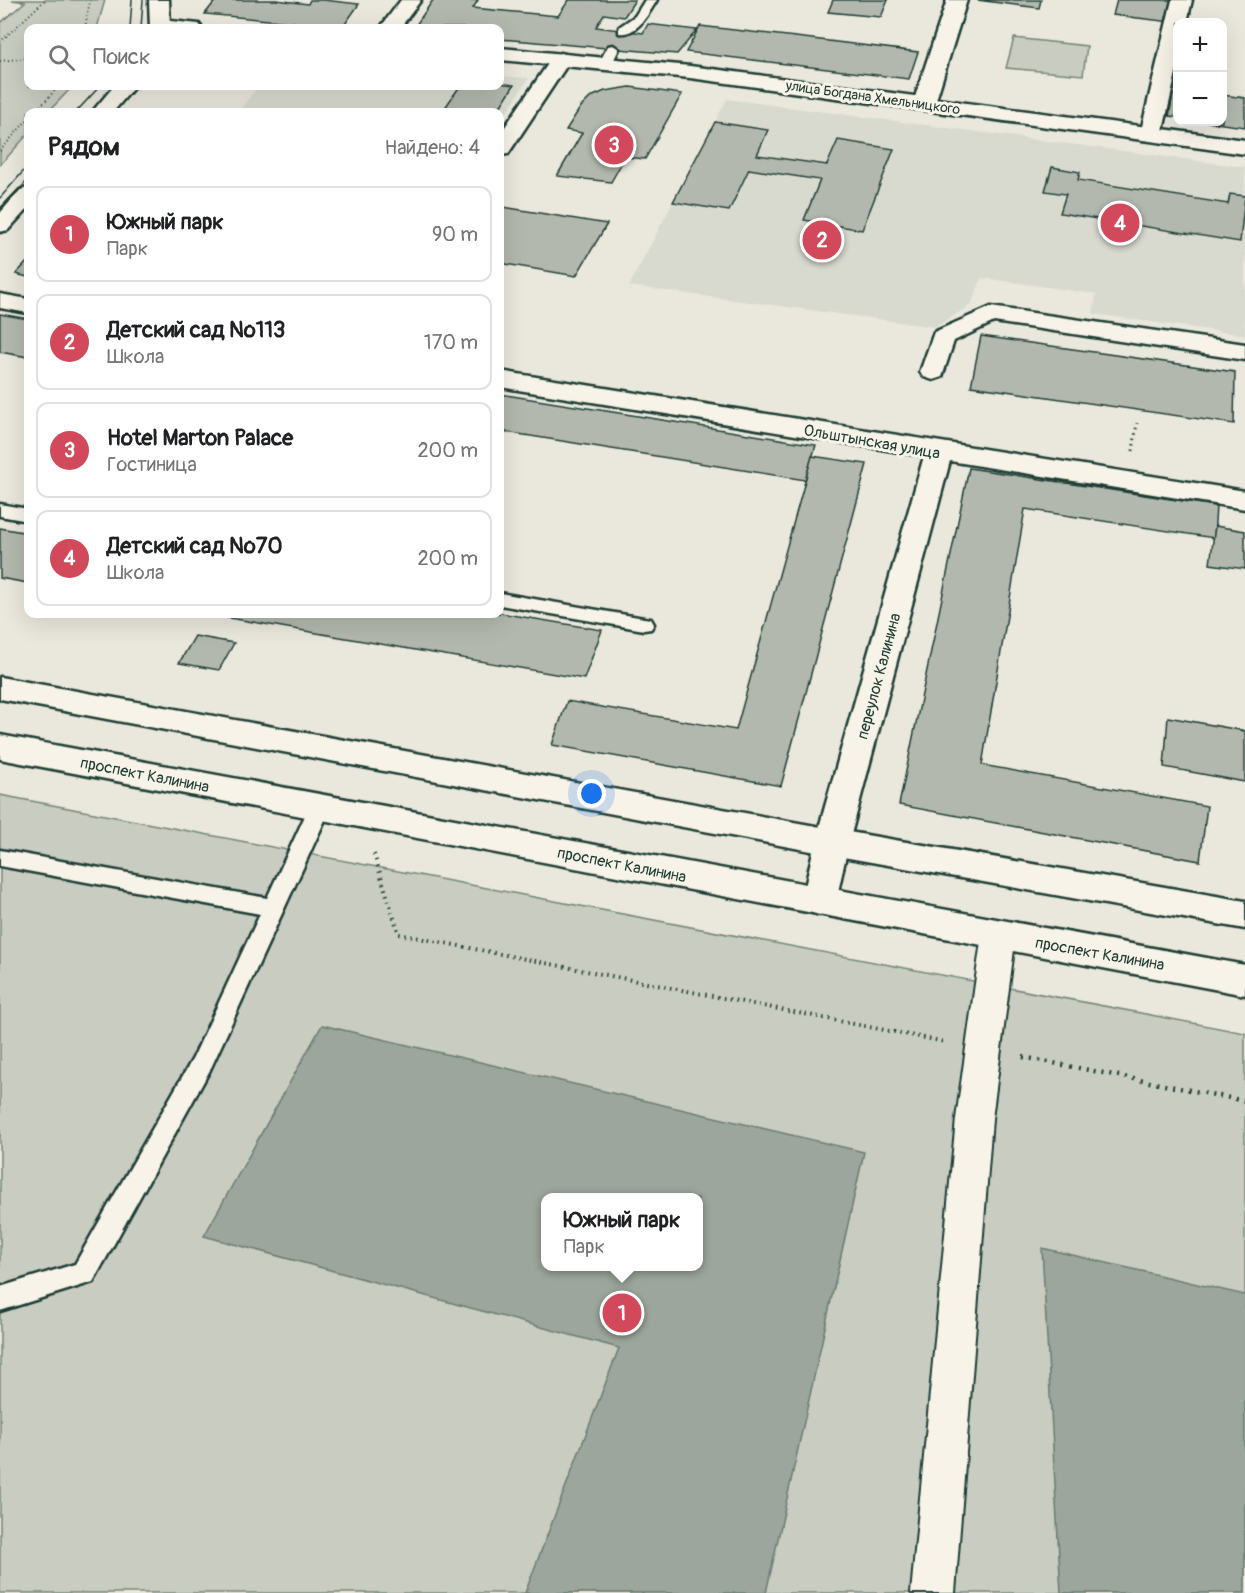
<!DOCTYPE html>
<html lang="ru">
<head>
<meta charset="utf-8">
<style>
	:root { --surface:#fff; --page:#f2f2f2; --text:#202124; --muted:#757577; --line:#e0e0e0; --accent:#d1495b }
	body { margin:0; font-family:Pangolin,sans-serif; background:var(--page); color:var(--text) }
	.controls { position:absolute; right:18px; top:18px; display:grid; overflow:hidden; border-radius:12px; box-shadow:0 6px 24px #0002 }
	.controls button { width:54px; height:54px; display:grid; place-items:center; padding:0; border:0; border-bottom:2px solid var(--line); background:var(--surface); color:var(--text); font:30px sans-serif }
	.you { position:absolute; left:592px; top:794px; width:21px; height:21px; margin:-15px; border:4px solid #fff; border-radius:50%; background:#1a73e8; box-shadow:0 0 0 9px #1a73e833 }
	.badge { display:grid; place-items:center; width:39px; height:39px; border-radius:50%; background:var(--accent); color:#fff; font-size:20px; font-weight:700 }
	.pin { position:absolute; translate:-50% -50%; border:3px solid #fff; box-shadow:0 2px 6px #0006 }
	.popup { position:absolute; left:541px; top:1193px; width:162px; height:78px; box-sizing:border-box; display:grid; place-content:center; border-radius:12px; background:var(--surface); filter:drop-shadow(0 2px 4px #0005); font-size:20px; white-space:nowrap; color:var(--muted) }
	.popup b { font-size:22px; color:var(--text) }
	.popup::after { content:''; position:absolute; left:50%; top:100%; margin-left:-12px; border:12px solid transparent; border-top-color:var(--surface) }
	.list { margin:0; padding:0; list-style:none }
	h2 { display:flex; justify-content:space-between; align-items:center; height:78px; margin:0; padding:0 24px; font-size:26px }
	h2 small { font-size:20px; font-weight:400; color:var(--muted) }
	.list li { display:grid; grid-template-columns:39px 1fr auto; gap:18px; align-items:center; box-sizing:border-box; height:96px; margin:0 12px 12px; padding:0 12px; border:2px solid var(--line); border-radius:12px }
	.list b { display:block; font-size:22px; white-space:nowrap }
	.list p { margin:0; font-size:20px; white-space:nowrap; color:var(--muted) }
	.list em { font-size:20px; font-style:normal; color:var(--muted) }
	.icon { flex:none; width:33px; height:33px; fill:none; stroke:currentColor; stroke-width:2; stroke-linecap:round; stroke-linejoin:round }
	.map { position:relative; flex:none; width:1245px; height:1593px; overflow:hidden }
	.search { position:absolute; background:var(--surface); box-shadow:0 6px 24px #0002; left:24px; top:24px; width:480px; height:66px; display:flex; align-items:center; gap:15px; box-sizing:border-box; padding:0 21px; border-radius:12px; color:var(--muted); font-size:22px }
	.panel { position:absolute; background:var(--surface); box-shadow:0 6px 24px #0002; left:24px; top:108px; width:480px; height:510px; border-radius:12px }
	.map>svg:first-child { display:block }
</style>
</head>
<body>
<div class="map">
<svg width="1245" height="1593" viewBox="0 0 1245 1593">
	<rect width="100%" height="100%" fill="#eae8dd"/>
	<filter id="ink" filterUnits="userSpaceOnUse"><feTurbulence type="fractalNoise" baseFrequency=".0167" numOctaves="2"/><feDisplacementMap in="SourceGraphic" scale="12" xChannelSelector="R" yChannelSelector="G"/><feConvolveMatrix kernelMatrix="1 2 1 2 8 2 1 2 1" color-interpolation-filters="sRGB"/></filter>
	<g filter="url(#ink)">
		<g fill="#d9dacf">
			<path d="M500,76L529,78L500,122V112H237L259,86H500Z"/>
			<path d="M727,99L1245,167V335L1093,314L1096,294L982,278L971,305L936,327L629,286Z"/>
		</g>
		<g fill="#c8ccc1" stroke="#74847a" stroke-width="1.5" fill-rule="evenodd">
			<path d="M12,0H105L97,28H28V86H73L48,112H28V134L0,165V23L25,2Z"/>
			<path d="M1014,38L1087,46L1083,75L1006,68Z"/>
			<path d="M0,795L1245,1033V1593H0ZM546,1198H698V1266H546Z"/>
		</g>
		<g fill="#9ca69c" stroke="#6a7c72" stroke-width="1.5" fill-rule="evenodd">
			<path d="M322,1025L864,1152L766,1593H525L619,1348L204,1236ZM546,1198H698V1266H546Z"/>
			<path d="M1042,1248L1245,1295V1593H1061Z"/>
		</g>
		<g fill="#b2b8ae" stroke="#1f3d34" stroke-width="1.5">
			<path d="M216,0H276L308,4L310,0H323L359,4L343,27L205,14Z"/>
			<path d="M433,0H478L473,8L558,16L569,0H635L624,17L604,14L596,27L643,33L648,24L697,30L677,54L500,39V28H414Z"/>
			<path d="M833,0H888L881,17L828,12Z"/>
			<path d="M977,0H1041L1039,8Z"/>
			<path d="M1117,0H1176L1171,22L1113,15Z"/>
			<path d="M700,26L804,38L918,52L909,79L686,52Z"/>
			<path d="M500,83L514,85L497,112H442L460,86Z"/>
			<path d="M630,87L682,94L645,159L625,157L611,182L557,176L582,133L566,130L580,108L591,97L605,91Z"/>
			<path d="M1174,89L1178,90V117L1169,116Z"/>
			<path d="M1222,95L1245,98V127L1207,122H1222Z"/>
			<path d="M715,122L768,130L757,155L827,165L838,140L894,149L862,230L804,220L820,180L749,169L729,211L673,202Z"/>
			<path d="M1052,167L1080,172L1078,180L1228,204L1230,194L1245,196L1240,242L1060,213L1066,194L1045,191Z"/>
			<path d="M503,207L607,224L576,276L500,263V212Z"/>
			<path d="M28,261V277L16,274Z"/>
			<path d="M0,314L28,319V357L0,352Z"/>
			<path d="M981,336L1235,372L1234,424L971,386Z"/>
			<path d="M500,394L644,417L816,445L805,480L500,431Z"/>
			<path d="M812,456L867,464L781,786L552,745L567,701L736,730Z"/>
			<path d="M969,468L1216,506L1214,538L1025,509L982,765L1207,806L1200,861L899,805Z"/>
			<path d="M1215,526L1245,531V569L1210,564Z"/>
			<path d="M0,528L28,533V583L0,578Z"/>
			<path d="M500,613L602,630L584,679L206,614Z"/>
			<path d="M195,636L234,643L219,670L179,663Z"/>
			<path d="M1168,717L1245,731V782L1164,767Z"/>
		</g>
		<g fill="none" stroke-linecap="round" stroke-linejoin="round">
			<g stroke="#1f3d34" stroke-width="5">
				<g id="service">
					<path d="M645,0H657C649,13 637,36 619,33V27L635,16Z"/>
					<path d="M613,45L619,49L611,66L606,67L601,66L599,63L608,46Z"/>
					<path d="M0,504L28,509V521L0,516Z"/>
					<path d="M500,593L644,618L651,619L654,624L651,629L644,630L500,605Z"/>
					<path d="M320,799L327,801L331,807L210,1070L93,1282L0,1311V1287L75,1264L193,1058L260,914L0,866V850L267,898L309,807L313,801Z"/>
				</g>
			</g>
			<g stroke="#1f3d34" stroke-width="4">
				<path id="pedestrian" d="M999,921L1011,925L1016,934L992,1119L955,1593H911L956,1119L982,934L987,925Z"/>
			</g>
			<g stroke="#1f3d34" stroke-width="5">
				<g id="minor">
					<path d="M401,0H421L400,28H380Z"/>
					<path d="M947,0H967L935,103L932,108H916L913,103Z"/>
					<path d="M1172,0H1192L1187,22H1178V64L1162,135L1159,140H1143L1140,135Z"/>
					<path d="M561,53L568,55L571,59L508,154L500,155V134L554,55Z"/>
					<path d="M0,294L28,299V313L0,308Z"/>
					<path d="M991,307L1245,344V360L994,322L954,341L942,377L933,380L924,377L920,372L934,332Z"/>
					<path d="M500,371L1245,491V509L950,461L849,842L836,901L831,911L819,915L807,911L802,901L815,842L924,456L500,387Z"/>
				</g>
			</g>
			<g stroke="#1f3d34" stroke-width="5">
				<g id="tertiary">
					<path d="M161,20L199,24L202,28H153L151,26L154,22Z"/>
					<path d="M500,48L690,66L1245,140V154L690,78L500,60Z"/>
				</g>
			</g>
			<g stroke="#1f3d34" stroke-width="5">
				<g id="primary">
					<path d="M149,0H169L170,28H150Z"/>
					<path d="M114,86H135L113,112H92Z"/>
					<path d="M28,188V208L8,230L0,232V211L20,190Z"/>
					<path d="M0,677L832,829L1245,901V929L832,855L0,699Z"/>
					<path d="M0,735L1245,965V995L0,759Z"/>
				</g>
			</g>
			<g stroke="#1f3d34" stroke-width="2" stroke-dasharray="1 3" stroke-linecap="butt">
				<path d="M85,28L90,0"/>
				<path d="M0,42L45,0"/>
				<path d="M0,61L28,58"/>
				<path d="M35,112L59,86"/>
				<path d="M0,151L28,119"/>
			</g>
			<path stroke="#1f3d34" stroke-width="3" stroke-dasharray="1.5 4" stroke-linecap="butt" d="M1133,451L1137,423"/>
			<g stroke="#1f3d34" stroke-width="4" stroke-dasharray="1.5 4.5" stroke-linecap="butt">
				<path d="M374,854L399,934L945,1042"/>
				<path d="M1023,1057L1029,1058"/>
			</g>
			<path stroke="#1f3d34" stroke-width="4.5" stroke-dasharray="2 6" stroke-linecap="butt" d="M1023,1057L1245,1101"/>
			<use href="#service" fill="#f7f3e8" fill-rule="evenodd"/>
			<use href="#pedestrian" fill="#f7f3e8" fill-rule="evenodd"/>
			<use href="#minor" fill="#f7f3e8" fill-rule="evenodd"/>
			<use href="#tertiary" fill="#f7f3e8" fill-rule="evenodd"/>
			<use href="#primary" fill="#f7f3e8" fill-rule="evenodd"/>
			<g stroke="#1f3d34" stroke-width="1.5">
				<path d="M130,28L132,0"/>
				<path d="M141,28L143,0"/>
				<path d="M76,112L100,86"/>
				<path d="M0,198L28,166"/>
				<path d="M0,212L28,180"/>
			</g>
		</g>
	</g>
	<g text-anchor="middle" stroke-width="6" stroke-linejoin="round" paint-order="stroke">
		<g font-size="14" fill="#1f3d34" stroke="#f7f3e8">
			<text transform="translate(873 97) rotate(8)" y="5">улица Богдана Хмельницкого</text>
		</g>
		<g font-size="16" fill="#1f3d34" stroke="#f7f3e8">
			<text transform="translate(872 441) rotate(10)" y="6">Ольштынская улица</text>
			<text transform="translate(878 676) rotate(-75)" y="6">переулок Калинина</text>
			<text transform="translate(145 774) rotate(11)" y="6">проспект Калинина</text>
			<text transform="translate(622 864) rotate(11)" y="6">проспект Калинина</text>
			<text transform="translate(1100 953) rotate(10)" y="6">проспект Калинина</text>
		</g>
	</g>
</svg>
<div class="controls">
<button>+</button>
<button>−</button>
</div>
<div class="you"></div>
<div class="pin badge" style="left:622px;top:1313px">1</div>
<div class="popup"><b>Южный парк</b>Парк</div>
<div class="pin badge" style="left:822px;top:240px">2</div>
<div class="pin badge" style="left:614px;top:145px">3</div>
<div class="pin badge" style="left:1120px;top:223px">4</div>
<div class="search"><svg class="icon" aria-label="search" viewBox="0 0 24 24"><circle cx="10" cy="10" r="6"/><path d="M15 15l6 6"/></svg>Поиск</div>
<section class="panel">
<h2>Рядом<small>Найдено: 4</small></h2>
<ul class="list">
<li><span class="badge">1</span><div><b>Южный парк</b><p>Парк</p></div><em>90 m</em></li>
<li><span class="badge">2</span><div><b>Детский сад №113</b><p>Школа</p></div><em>170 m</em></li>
<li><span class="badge">3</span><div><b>Hotel Marton Palace</b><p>Гостиница</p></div><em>200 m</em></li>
<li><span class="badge">4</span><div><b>Детский сад №70</b><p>Школа</p></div><em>200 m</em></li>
</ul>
</section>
</div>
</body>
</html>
